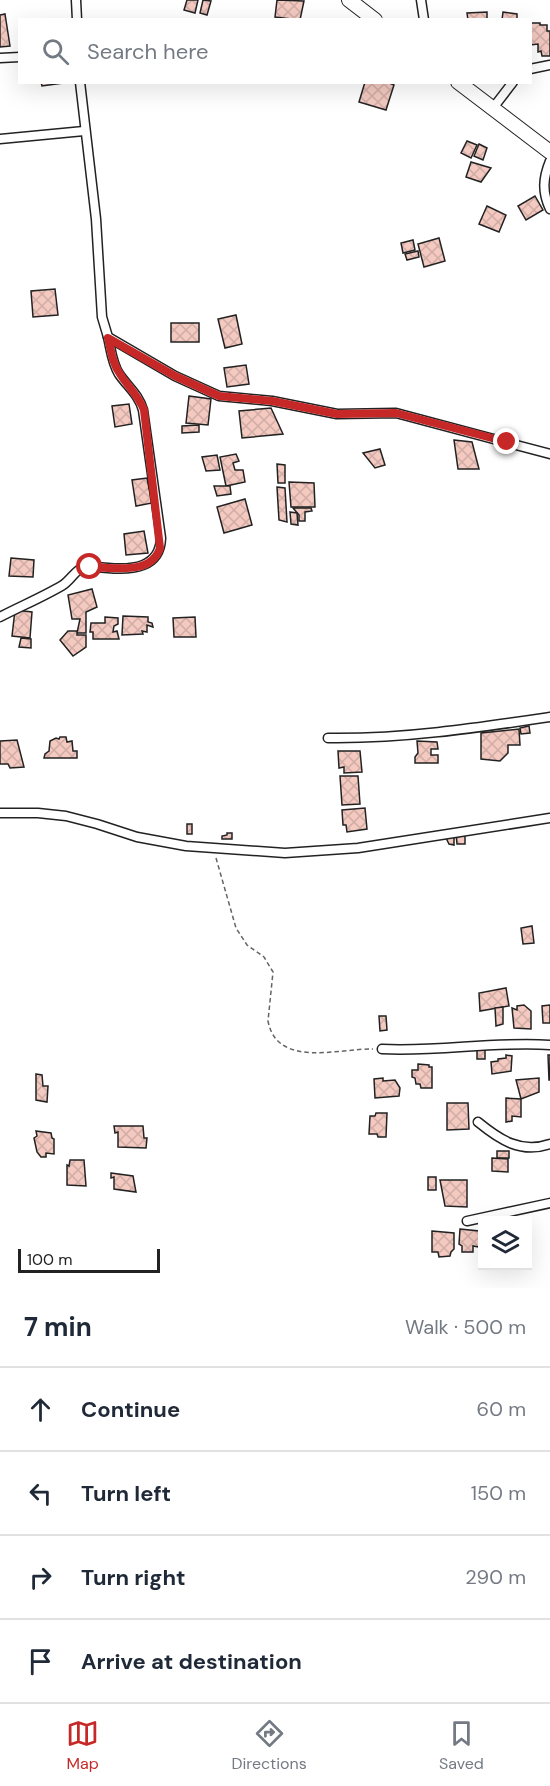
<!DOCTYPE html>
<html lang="en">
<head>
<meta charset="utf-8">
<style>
	:root { --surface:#fff; --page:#f2f2f3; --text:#1f2937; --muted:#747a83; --line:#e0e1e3; --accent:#c62828 }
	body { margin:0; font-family:"DM Sans",sans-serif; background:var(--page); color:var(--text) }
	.controls { position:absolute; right:18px; bottom:18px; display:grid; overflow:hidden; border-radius:0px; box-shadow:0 6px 24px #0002 }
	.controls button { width:54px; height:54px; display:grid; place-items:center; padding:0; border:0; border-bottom:2px solid var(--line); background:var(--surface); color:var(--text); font:30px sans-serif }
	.scale { position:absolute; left:18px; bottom:15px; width:142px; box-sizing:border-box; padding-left:6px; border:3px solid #222; border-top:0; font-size:16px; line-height:21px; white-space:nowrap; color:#222; -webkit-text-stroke:4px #fff; paint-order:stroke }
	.stop { position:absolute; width:18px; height:18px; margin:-14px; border:4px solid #c62828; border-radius:50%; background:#fff }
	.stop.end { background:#c62828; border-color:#fff; box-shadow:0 2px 6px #0008 }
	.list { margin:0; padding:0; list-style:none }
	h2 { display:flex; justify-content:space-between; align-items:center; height:78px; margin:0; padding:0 24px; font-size:26px }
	h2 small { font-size:20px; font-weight:400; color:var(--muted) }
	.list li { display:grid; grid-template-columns:39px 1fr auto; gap:18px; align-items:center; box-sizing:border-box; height:84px; padding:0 24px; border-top:2px solid var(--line) }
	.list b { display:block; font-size:22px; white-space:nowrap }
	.list em { font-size:20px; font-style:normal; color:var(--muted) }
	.icon { flex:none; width:33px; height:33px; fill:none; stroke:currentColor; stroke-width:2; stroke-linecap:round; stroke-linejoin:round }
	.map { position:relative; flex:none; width:550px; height:1288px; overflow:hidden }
	.search { position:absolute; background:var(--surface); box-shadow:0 6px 24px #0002; left:18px; right:18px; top:18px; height:66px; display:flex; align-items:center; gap:15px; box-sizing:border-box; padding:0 21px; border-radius:0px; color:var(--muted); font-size:22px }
	.sheet { height:414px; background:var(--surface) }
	nav { display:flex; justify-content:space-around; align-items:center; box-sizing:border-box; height:84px; border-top:2px solid var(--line); background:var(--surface); font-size:16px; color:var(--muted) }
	nav a { display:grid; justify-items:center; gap:3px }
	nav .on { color:var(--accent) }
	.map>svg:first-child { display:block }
</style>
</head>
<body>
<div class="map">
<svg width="550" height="1288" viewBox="0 0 550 1288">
	<defs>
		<pattern id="building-cross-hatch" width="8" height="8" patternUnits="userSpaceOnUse" patternTransform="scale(1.5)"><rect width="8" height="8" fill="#f3c9c0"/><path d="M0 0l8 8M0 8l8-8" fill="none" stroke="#d0aca5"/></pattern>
	</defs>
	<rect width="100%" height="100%" fill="#fff"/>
	<g fill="url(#building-cross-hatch)" stroke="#222" stroke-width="1.5">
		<path d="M187,0H198L195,13L184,10Z"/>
		<path d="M203,0L211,1L207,15L200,13Z"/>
		<path d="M277,0L304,1L300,20L275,17Z"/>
		<path d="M487,12V20H468L467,13Z"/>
		<path d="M503,12L517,14V20H502Z"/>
		<path d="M5,14L10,46L0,47V15Z"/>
		<path d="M530,23H540V25H547V31H550V56H542L541,51L538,52V44L531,45Z"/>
		<path d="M41,82H63V83L42,86Z"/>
		<path d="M365,82H387L394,85L386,110L359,102Z"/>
		<path d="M467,141L477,145L471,158L461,153Z"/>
		<path d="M479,144L487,148L483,160L474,156Z"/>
		<path d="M471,162L491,168L481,182L466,177Z"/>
		<path d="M535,196L543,210L526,220L518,206Z"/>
		<path d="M487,206L506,215L499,232L479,224Z"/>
		<path d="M439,238L445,261L424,267L418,244Z"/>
		<path d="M413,240L415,250L403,253L401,243Z"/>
		<path d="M418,251L419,257L407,260L405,254Z"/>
		<path d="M55,289L58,315L33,317L31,291Z"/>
		<path d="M236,315L242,344L225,348L218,319Z"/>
		<rect x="171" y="323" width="28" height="19"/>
		<path d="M246,365L249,384L227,387L224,368Z"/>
		<path d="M189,396L211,399L208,425L186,423Z"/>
		<path d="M129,404L132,424L115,427L112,406Z"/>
		<path d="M271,408L283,434L242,438L239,411Z"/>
		<path d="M199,425V432L182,433V426Z"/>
		<path d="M454,440L472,442L479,469H458Z"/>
		<path d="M380,449L385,465L375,468L363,453Z"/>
		<path d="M236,454L239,461L233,463L235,470H243L245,482L226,486L220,457Z"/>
		<path d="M217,455L220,470L206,471L202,457Z"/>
		<path d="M277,464L285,465V483H278Z"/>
		<path d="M147,478L152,503L136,506L132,480Z"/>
		<path d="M289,482L314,483L315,507H291Z"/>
		<path d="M214,486H230L231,494L217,496Z"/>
		<path d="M277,487L285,488L287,522L279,520Z"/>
		<path d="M245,499L252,525L224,533L217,507Z"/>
		<path d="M293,508H311L312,511L305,512V521H299V515Z"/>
		<path d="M290,512L297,513L298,525L291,524Z"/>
		<path d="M144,531L148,553L126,555L124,534Z"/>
		<path d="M11,558L34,560L33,577L9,576Z"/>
		<path d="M92,589L97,607L86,612V633H77L80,619H72L68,595Z"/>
		<path d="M15,610L32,612L30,638L12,636Z"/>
		<path d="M123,616L148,617V622L152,623L153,627L147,625V632L142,631L143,634L122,635Z"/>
		<path d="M105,617L118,618V624L114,626L113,632L117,631L119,639H93V632H90L91,623H105Z"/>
		<path d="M195,617L196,637H174L173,618Z"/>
		<path d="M68,631H77V635H86V647L73,656L60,640Z"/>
		<path d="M21,638L31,639V648L19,647Z"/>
		<path d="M529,726L530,733L521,734L520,728Z"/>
		<path d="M519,729L520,745H508V753L500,761L481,759V733Z"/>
		<path d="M60,737H66L67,742L72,741L73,751H77V758H44L45,754L49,751L50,741L56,738L59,739Z"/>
		<path d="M17,740L24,767L10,768L8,764H0V741Z"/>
		<path d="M417,741L437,742L438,749H431V755H438V763H415V757L418,753Z"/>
		<path d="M338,751H360L362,772L344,773V767L339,768Z"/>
		<path d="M340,776H358L360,804L342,805Z"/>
		<path d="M365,808L367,829L347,832L346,825H343L342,810Z"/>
		<rect x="187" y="824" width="5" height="10"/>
		<path d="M227,833H232V839H222V836L227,835Z"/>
		<path d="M465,833V844H457L456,834Z"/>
		<path d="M454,835V845L449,844L445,836Z"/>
		<path d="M532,926L534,943L523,944L521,928Z"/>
		<path d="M506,988L509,1006L480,1011L479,993Z"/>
		<path d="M524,1005L531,1011V1029L514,1028L512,1008L517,1010V1006Z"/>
		<path d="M550,1005V1023H543L542,1006Z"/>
		<path d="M503,1007V1024L496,1026L495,1008Z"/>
		<path d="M379,1016H386L387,1030L380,1031Z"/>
		<path d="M485,1047V1059H477V1048Z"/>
		<path d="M506,1055L512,1056L511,1071L492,1074L491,1062L498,1061V1059L506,1058Z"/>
		<path d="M548,1055H550V1080H549Z"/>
		<path d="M418,1064L429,1065V1067H432V1088H421L420,1084H416L415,1078L412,1077V1070H418Z"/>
		<path d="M36,1074L42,1075L43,1086H48L47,1102L36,1100Z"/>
		<path d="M383,1078V1081L395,1080L400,1088L399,1096L375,1098L374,1079Z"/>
		<path d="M539,1078V1092L521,1099L516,1080Z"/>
		<path d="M506,1098L521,1099V1117L512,1116V1121L506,1122Z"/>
		<path d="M447,1103H468L469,1129L447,1130Z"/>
		<path d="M376,1113H387L386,1137H378L377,1134H369L370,1116H375Z"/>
		<path d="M114,1126H143L144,1138H147L146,1148L118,1147V1132L115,1133Z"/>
		<path d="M36,1131L51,1133L52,1138L54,1139V1154L46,1153V1157H41L37,1152L34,1138L37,1136Z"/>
		<rect x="497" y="1151" width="12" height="7"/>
		<path d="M492,1158L508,1159V1172L492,1171Z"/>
		<path d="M70,1160H84L86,1186L67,1185V1165L69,1166Z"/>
		<path d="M111,1173L133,1176L136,1192L114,1189V1177L111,1178Z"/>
		<rect x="428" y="1177" width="8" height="13"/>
		<path d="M440,1180H467V1207L445,1206Z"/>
		<path d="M460,1229L479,1231V1247L473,1246V1252H462V1246L459,1244Z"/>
		<path d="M432,1231L454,1233V1249L451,1252L450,1256L439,1257L438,1252H432Z"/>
	</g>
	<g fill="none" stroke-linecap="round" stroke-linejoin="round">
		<g stroke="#222" stroke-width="11">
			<g id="street">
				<path d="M76,0L77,20"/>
				<path d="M421,0L424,20"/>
				<path d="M0,58L20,57"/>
				<path d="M530,69L550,65"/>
				<path d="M80,82L96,219L102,317L108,337L175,376L219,396L272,401L337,414L396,413L550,454"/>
				<path d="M493,108L513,82"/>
				<path d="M0,139L84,131"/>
				<path d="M550,161C543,178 542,192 550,209"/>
				<path d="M0,617C21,606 43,597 63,585C69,581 74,573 80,569C88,564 99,568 108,568C132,570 160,568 161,538L143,410C139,395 128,387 119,374C112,363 111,350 108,337"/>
				<path d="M328,738C403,739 476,728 550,717"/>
				<path d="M0,813H38L66,816L97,824L137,837L186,846L285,853L358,848L550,818"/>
				<path d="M382,1049C439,1052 494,1041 550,1045"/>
				<path d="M478,1122C500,1140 521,1154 550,1144"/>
				<path d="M467,1221L550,1203"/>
			</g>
		</g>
		<g stroke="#222" stroke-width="16">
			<g id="primary">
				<path d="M349,0L375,20"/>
				<path d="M458,82L550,152"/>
			</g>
		</g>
		<path stroke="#646464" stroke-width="1.5" stroke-dasharray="4.5 3" stroke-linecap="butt" d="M216,858L236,928L247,945L264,957L273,972L268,1021C277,1069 340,1048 373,1049"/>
		<use href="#street" stroke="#fff" stroke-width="8"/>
		<use href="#primary" stroke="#fff" stroke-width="14"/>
	</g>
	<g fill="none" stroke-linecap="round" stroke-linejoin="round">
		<path stroke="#c62828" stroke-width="8" d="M90,567C113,567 151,576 160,548L144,410C139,396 128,387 120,374C112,363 111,350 108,338L175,376L219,396L272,401L337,414L396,413L507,442"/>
	</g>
</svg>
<div class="controls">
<button><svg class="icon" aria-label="layers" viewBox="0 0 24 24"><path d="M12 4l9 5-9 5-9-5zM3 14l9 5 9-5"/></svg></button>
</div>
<div class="scale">100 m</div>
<div class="stop" style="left:90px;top:567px"></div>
<div class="stop end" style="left:507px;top:442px"></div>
<div class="search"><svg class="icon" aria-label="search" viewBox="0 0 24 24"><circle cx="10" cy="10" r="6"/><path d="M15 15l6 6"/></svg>Search here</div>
</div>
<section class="sheet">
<h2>7 min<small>Walk · 500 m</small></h2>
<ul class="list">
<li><svg class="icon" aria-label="ahead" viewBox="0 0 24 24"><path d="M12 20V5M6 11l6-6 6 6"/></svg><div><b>Continue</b></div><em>60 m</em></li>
<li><svg class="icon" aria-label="left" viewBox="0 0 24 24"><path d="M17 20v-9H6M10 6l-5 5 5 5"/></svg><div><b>Turn left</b></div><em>150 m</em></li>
<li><svg class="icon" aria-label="right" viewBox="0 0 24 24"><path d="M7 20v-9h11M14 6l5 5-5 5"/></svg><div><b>Turn right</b></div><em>290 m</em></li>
<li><svg class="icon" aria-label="arrive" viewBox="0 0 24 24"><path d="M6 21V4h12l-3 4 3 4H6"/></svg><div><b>Arrive at destination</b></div></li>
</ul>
</section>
<nav>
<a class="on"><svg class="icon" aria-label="map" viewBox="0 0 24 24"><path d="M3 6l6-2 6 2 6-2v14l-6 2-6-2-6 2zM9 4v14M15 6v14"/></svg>Map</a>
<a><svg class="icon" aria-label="directions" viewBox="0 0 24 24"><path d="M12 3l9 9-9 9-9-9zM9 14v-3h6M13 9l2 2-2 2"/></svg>Directions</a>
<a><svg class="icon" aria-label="saved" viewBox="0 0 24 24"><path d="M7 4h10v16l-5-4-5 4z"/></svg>Saved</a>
</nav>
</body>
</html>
